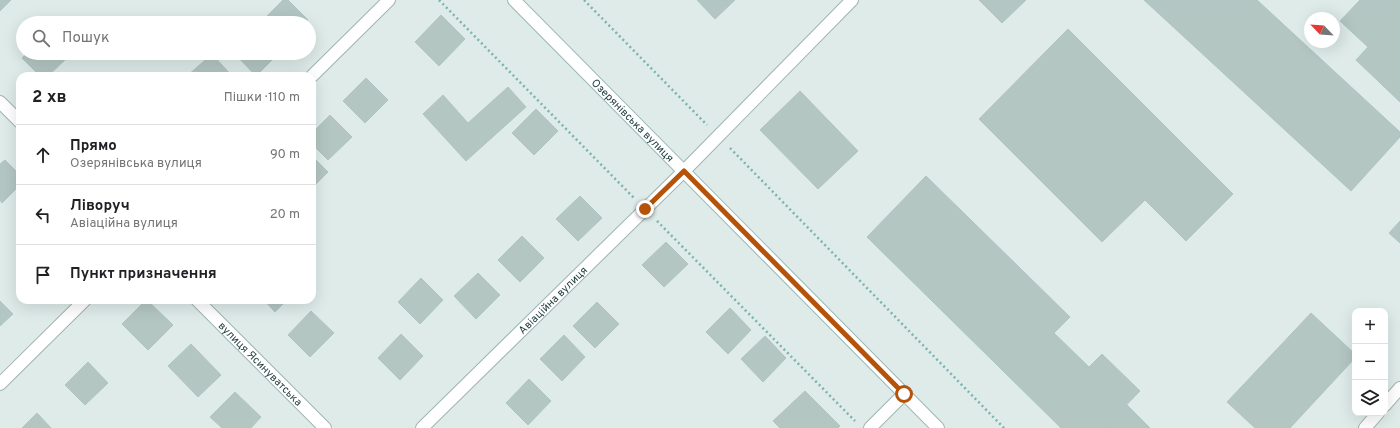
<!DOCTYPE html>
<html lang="uk">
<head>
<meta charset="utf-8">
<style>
	:root { --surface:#fff; --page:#f2f2f2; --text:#202124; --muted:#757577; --line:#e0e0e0 }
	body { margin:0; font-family:Overpass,sans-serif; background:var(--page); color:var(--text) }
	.controls { position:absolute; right:12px; bottom:12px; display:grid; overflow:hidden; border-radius:8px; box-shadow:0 4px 16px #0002 }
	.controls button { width:36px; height:36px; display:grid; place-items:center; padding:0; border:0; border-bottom:1px solid var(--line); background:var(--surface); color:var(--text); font:20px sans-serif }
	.compass { position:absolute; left:1304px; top:12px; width:36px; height:36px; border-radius:50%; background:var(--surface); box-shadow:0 4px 16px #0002; rotate:295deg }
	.stop { position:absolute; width:12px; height:12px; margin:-9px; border:3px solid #b45309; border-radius:50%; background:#fff }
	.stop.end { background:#b45309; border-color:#fff; box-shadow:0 1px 4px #0008 }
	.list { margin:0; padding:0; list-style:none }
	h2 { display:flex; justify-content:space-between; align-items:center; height:52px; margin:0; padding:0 16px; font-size:17px }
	h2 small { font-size:13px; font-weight:400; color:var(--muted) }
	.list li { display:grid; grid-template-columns:26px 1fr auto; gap:12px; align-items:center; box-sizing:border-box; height:60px; padding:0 16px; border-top:1px solid var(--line) }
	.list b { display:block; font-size:15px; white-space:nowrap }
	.list p { margin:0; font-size:13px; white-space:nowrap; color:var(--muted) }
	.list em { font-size:13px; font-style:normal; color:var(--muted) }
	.icon { flex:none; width:22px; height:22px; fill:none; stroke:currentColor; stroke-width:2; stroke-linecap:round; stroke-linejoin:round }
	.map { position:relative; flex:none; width:1400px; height:428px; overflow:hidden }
	.search { position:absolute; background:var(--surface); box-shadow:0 4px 16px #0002; left:16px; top:16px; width:300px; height:44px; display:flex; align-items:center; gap:10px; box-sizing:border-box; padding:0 14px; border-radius:22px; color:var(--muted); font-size:15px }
	.panel { position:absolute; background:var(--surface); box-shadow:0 4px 16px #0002; left:16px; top:72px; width:300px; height:232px; border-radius:12px }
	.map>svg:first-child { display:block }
</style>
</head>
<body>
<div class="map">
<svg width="1400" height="428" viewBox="0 0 1400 428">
	<rect width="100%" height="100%" fill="#deebe9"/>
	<g fill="#b3c6c2" stroke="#afc5c2">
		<path d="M0,0H11L0,11Z"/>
		<path d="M283,0H288L308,20L304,23H264L262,21Z"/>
		<path d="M697,0H735L715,19Z"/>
		<path d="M979,0H1026L1002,23Z"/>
		<path d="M1144,0H1257L1400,132V137L1351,191Z"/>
		<path d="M1360,0H1400V102L1356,60L1368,47L1340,21Z"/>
		<path d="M441,15L465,39L439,66L415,42Z"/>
		<path d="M1068,29L1233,194L1186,241L1145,200L1102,242L979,119Z"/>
		<path d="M27,53H64L68,57L48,76H40L22,58Z"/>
		<path d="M234,53H279L256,76Z"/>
		<path d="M212,54L232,76H187Z"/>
		<path d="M366,78L388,100L365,123L343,101Z"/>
		<path d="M508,87L526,107L466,161L423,114L443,95L468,123Z"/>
		<path d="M800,91L858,151L818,189L760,130Z"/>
		<path d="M536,109L558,131L534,155L512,133Z"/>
		<path d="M330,115L352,137L328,160L312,144V133Z"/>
		<path d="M312,156L328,172L312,188Z"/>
		<path d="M5,160L20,175V185L2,203L0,200V164Z"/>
		<path d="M926,176L1070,317L1054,333L1089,367L1102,354L1140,391L1104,428H1061L867,237Z"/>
		<path d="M580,196L602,218L578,241L556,219Z"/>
		<path d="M1400,221V243L1389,233Z"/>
		<path d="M522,236L544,258L520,282L498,260Z"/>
		<path d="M666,242L688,264L664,287L642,265Z"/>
		<path d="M478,273L500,295L476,319L454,296Z"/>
		<path d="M421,278L443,300L420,324L398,302Z"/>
		<path d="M146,300H147L173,325L148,350L122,324Z"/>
		<path d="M264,300H287L275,312Z"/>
		<path d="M0,301L13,314L0,326Z"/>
		<path d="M597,302L619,324L595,348L573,326Z"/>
		<path d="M730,308L751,330L728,354L706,332Z"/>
		<path d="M311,311L334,333L310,357L288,335Z"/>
		<path d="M1311,313L1355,354V358L1290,428H1255L1227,402Z"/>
		<path d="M401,334L423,356L400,380L378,358Z"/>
		<path d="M564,335L585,357L562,381L540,359Z"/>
		<path d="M765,336L786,358L763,382L741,359Z"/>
		<path d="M191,344L221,375L198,397L168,366Z"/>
		<path d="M88,362L108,383L85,405L65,385Z"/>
		<path d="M529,379L551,401L528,425L506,403Z"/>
		<path d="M805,391L840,426L838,428H780L773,421Z"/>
		<path d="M235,392L261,417L251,428H222L210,417Z"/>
		<path d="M1127,405L1150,428H1104Z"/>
		<path d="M37,413L51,428H22Z"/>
	</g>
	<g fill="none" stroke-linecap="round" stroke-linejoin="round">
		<g stroke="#a0b3b2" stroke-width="14">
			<g id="lane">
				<path d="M684,171L852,0"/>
				<path d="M1385,405L1400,388"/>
				<path d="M1365,428L1378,413"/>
			</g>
		</g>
		<g stroke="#a0b3b2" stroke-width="14">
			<g id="street">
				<path d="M312,76L389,0"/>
				<path d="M0,102L20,122"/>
				<path id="s1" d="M197,300L325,428"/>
				<path d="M0,384L85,300"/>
				<path id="s2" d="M422,428L684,171"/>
				<path d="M870,428L904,394"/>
			</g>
		</g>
		<g stroke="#9bb8b5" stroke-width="14">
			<g id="secondary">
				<path id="s3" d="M514,0L938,428"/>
			</g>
		</g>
		<g stroke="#7ab3af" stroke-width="2.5" stroke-dasharray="2 3" stroke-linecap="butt">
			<path d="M439,0L634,198"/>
			<path d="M584,0L707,125"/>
			<path d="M730,148L1004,428"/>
			<path d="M657,221L855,421"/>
		</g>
		<use href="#lane" stroke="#fff" stroke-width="12"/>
		<use href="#street" stroke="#fff" stroke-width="12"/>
		<use href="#secondary" stroke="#fff" stroke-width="12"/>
	</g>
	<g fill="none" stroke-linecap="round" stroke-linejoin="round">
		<path stroke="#b45309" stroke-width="5" d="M645,209L684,171L904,394"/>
	</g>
	<g text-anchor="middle" stroke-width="3.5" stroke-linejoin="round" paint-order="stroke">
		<g font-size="11" fill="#1d3d3c" stroke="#eef8f5">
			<text dy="4" stroke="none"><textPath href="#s3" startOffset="169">Озерянівська вулиця</textPath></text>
			<text dy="4" stroke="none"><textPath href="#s2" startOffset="183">Авіаційна вулиця</textPath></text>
			<text dy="4" stroke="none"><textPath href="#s1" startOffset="90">вулиця Ясинуватська</textPath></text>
		</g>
	</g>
</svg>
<div class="controls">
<button>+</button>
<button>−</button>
<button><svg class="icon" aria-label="layers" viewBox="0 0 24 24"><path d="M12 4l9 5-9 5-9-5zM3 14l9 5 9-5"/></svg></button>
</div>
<svg class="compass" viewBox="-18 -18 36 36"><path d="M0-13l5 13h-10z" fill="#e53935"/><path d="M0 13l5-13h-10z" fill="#757577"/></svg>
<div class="stop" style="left:904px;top:394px"></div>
<div class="stop end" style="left:645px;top:209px"></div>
<div class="search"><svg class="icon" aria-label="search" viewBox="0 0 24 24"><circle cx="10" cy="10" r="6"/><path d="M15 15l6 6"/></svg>Пошук</div>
<section class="panel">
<h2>2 хв<small>Пішки · 110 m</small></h2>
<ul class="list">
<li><svg class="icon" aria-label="ahead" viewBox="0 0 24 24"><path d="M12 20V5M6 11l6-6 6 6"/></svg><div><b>Прямо</b><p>Озерянівська вулиця</p></div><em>90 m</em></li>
<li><svg class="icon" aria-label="left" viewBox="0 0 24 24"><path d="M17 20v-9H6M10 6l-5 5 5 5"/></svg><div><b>Ліворуч</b><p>Авіаційна вулиця</p></div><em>20 m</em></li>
<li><svg class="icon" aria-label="arrive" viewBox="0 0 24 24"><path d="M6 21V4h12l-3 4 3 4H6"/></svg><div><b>Пункт призначення</b></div></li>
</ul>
</section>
</div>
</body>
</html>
